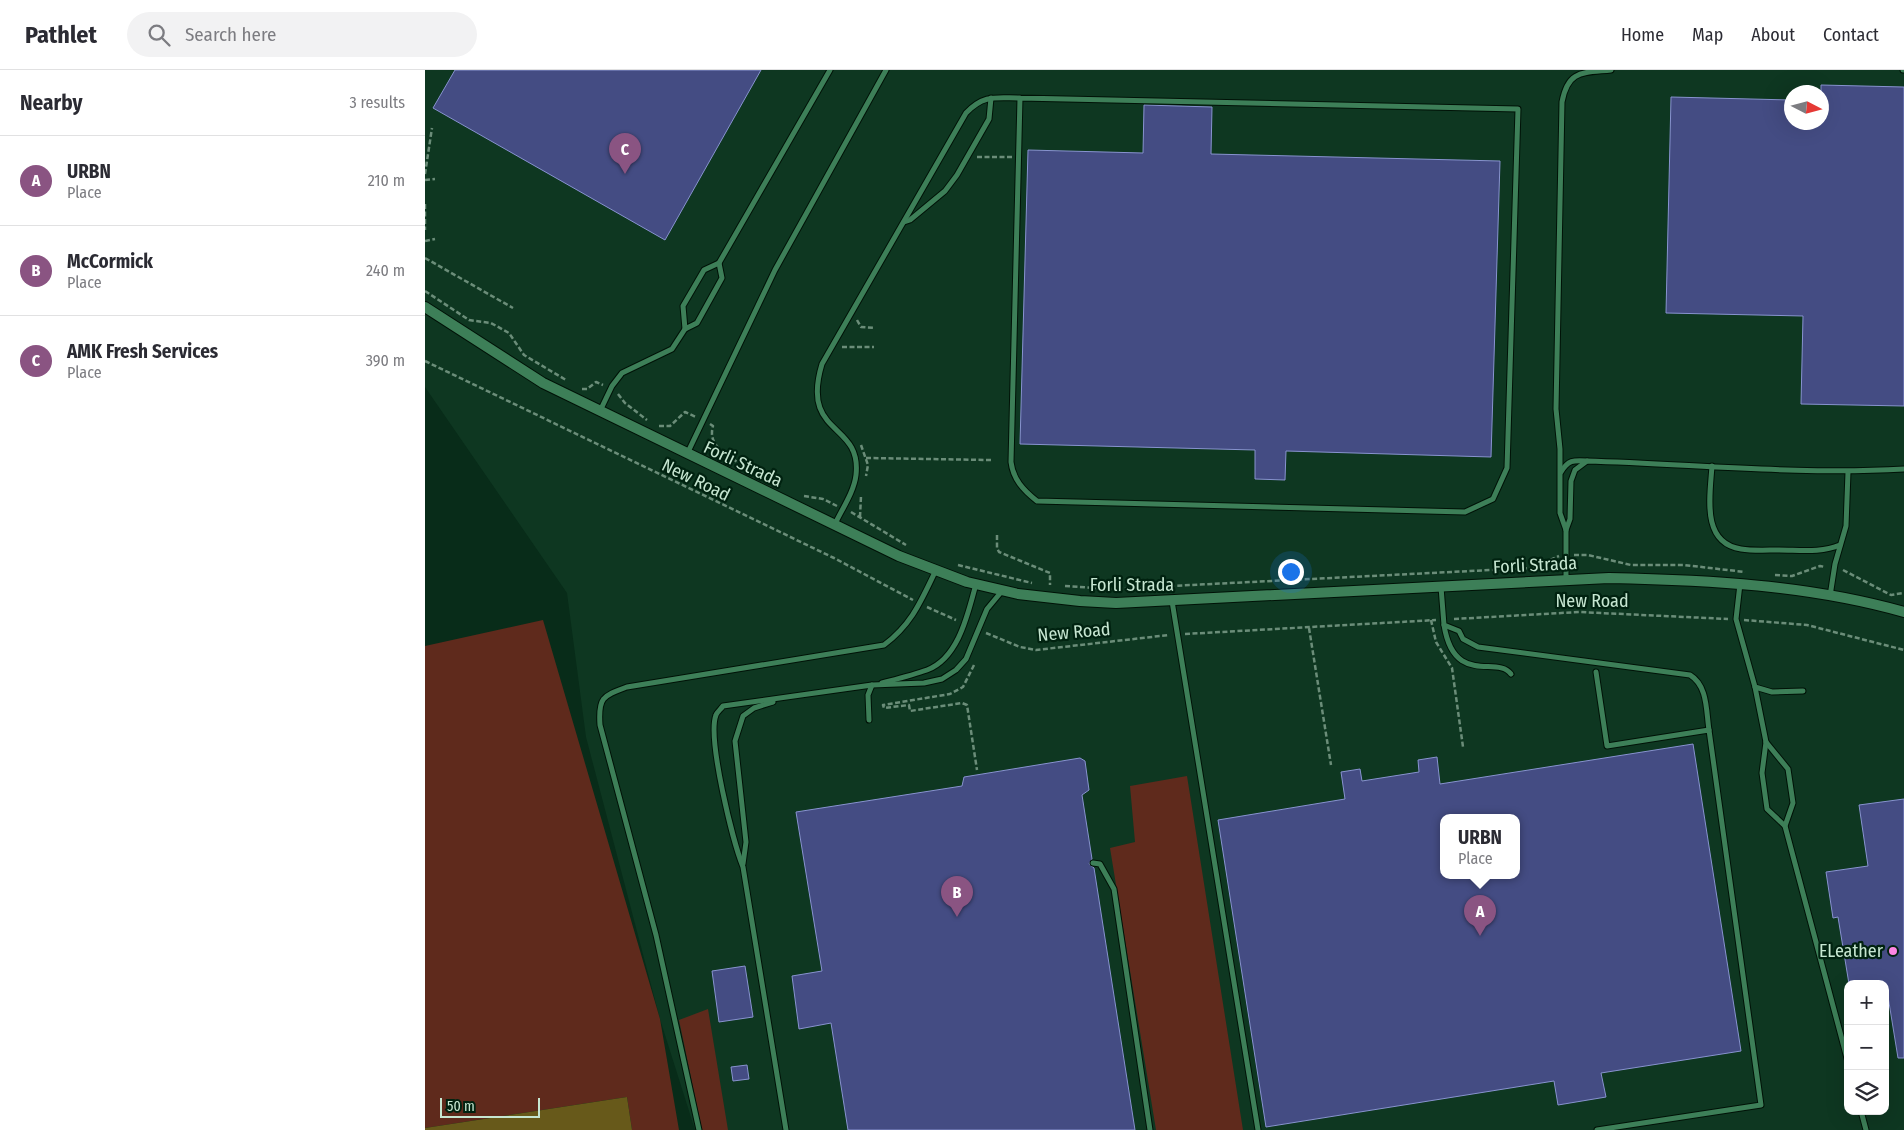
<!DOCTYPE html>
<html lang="en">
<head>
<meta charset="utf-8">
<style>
	:root { --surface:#fff; --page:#f2f2f3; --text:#2b2b33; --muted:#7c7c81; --line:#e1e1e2; --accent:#8a5482 }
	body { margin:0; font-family:"Fira Sans Condensed",sans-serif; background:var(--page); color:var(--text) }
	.controls { position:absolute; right:15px; bottom:15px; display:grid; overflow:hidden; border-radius:10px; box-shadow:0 5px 20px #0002 }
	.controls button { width:45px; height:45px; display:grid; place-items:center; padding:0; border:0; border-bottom:1px solid var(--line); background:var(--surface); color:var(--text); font:25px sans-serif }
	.compass { position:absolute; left:1359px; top:15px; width:45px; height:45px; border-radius:50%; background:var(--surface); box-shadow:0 5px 20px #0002; rotate:96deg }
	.scale { position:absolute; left:15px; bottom:12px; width:100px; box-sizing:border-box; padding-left:5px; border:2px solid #c6e6d1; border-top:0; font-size:14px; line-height:18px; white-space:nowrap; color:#c6e6d1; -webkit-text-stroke:4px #002210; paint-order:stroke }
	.you { position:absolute; left:865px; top:501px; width:18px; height:18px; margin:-12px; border:4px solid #fff; border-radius:50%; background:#1a73e8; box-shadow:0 0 0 8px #1a73e833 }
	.badge { display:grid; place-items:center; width:32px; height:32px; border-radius:50%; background:var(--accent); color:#fff; font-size:16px; font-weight:700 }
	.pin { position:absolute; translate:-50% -41px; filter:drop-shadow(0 1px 2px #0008) }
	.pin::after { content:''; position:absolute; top:26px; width:18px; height:15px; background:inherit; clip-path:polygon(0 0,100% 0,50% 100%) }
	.popup { position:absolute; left:1015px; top:744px; width:80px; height:65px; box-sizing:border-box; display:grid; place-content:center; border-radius:10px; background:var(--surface); filter:drop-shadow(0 1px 4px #0005); font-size:16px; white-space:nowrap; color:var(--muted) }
	.popup b { font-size:19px; color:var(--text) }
	.popup::after { content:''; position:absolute; left:50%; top:100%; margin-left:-10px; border:10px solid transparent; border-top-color:var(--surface) }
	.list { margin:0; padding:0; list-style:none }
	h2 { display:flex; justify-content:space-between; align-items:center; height:65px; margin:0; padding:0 20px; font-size:21px }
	h2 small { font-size:16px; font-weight:400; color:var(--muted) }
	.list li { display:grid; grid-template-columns:32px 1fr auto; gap:15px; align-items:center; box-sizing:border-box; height:90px; padding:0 20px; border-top:1px solid var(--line) }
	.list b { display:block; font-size:19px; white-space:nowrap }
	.list p { margin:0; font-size:16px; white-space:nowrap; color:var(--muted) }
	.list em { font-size:16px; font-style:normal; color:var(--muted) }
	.icon { flex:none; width:28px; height:28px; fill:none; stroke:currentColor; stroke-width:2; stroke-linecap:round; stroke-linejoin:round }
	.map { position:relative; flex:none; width:1479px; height:1060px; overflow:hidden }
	header { display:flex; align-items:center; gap:30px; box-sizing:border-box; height:70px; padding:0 25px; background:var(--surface); border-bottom:1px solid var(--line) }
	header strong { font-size:24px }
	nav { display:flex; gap:28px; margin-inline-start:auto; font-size:18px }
	.search { width:350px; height:45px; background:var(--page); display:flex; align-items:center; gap:12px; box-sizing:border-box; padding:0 18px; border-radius:28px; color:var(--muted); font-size:19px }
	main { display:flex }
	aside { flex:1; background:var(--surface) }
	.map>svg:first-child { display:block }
</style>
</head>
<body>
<header>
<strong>Pathlet</strong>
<div class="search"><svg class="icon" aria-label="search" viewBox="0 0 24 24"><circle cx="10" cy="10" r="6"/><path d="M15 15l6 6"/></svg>Search here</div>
<nav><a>Home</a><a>Map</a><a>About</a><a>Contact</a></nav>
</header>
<main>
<aside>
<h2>Nearby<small>3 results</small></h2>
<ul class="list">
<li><span class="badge">A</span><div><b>URBN</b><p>Place</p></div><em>210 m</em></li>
<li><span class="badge">B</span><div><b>McCormick</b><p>Place</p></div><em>240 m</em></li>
<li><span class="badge">C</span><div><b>AMK Fresh Services</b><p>Place</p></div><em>390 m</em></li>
</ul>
</aside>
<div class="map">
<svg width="1479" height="1060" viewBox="0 0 1479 1060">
	<rect width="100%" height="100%" fill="#082c19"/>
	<path fill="#0e3721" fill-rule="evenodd" d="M0,0H1479V1060H270L235,949L161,667L142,523L0,317ZM1366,22H1396V52H1366ZM1019,747H1091V805H1019ZM1423,914H1460V1041H1423Z"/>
	<g fill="#5f2a1c">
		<path d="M118,550L235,949L254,1060H207L202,1027L0,1058V576Z"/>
		<path d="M762,706L818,1060H731L685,778L710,772L705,716Z"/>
		<path d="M283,939L303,1060H277L254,950Z"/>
	</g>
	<path fill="#67591a" d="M202,1027L207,1060H0V1058Z"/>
	<g fill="#444c83" stroke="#8893cf" fill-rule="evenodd">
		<path d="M30,0H336L240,170L8,38Z"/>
		<path d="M1396,15L1479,17V336L1376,334L1378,246L1241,243L1246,27L1366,30V52H1396Z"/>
		<path d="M719,35L787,37L786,84L1075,91L1066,387L861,381L860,410L830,409V380L595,374L603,80L718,83Z"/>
		<path d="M1268,674L1316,981L1176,1003L1181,1027L1133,1035L1129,1011L841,1057L793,750L920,729L916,702L935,699L937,711L994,702L993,690L1012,687L1015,714ZM1019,747H1091V805H1019Z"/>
		<path d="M655,688L660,691L664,720L657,725L667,789L664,794L669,798L710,1060H423L406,953L374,959L367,906L397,901L371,742L537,716L539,707Z"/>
		<path d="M1479,729V988H1473L1461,914H1424L1413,847L1408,848L1401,802L1443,796L1434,735Z"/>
		<path d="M320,896L328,947L294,952L287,901Z"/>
		<path d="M322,995L324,1009L308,1011L306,997Z"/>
	</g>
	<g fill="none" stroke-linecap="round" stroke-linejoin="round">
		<g stroke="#011207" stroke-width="7">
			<g id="lane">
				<path d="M1478,0H1479"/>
				<path d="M479,152L485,150L520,121L532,105L564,49L566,28"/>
				<path d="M260,259L258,236L279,200L294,193"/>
				<path d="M175,341L187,316L197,303L247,279L260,259L272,253L297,208L294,193L405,0"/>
				<path d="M262,384L350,200L461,0"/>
				<path d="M1287,396C1285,426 1276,473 1316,479C1328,481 1342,480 1354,480C1375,480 1396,483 1415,475"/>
				<path d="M1136,402C1143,390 1148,390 1162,391"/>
				<path d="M410,454C417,439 429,422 431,405C437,351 375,367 397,294L541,43C559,24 571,28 595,28L1093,39L1082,398L1068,429L1040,442L612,431C598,420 588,409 586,392L595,28"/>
				<path d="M1141,460L1135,443V379L1131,339L1137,32C1143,0 1157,3 1186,0"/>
				<path d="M1141,510V460L1145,449L1146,411L1150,400L1162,391C1268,394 1373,405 1479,399"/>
				<path d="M1315,514L1311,549L1330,617L1347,622L1378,621"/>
				<path d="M1016,517L1019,555L1034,561L1038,569L1053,577L1265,605C1283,616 1281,641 1284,660"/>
				<path d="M1405,526L1410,494L1421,456L1423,402"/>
				<path d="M747,531L833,1060"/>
				<path d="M1019,555C1029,617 1072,585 1086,604"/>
				<path d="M1171,602L1182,676L1284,660L1336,1035L1172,1060"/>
				<path d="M457,613C472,609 488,605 502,600C534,588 543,543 551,514"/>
				<path d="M1330,617L1341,672L1337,703L1342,739L1360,756L1423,992"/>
				<path d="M444,650L443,625L447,615"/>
				<path d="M1341,672L1363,699L1368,733L1360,756"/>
				<path d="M668,793L675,794L689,819L725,1060"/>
				<path d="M318,794L321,772L310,671L318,646L329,638L348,632"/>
				<path d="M1436,1041L1441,1060"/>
				<path d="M274,1060L231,865L175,655C173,627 178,626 202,617L459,575C487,554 496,531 511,500"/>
				<path d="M361,1060L318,797C308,772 282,668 291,645C292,642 296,639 298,636L447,615L499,613L517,609L531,600L541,589L562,539L577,521"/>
			</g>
		</g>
		<g stroke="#011207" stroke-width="12">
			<path id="street" d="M0,237L118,313L474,486L542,512L593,524L655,531L691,533L1184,508C1283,510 1384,515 1479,542"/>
		</g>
		<g stroke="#6b8d79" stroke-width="2.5" stroke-dasharray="5 2.5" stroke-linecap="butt">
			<path d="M552,87H587"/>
			<path d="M0,104L7,58"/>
			<path d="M0,110L10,109"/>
			<path d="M0,134V160"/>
			<path d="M0,171L10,169"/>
			<path d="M0,188L88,238"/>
			<path d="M0,221L44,250L66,253L84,263L99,285L141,310"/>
			<path d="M432,250L436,257L450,258"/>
			<path d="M417,277H449"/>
			<path d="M0,291L409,488L488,530"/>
			<path d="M157,319H162L171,312L178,315"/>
			<path d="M193,324L200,333L222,350"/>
			<path d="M285,354L288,356C282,377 303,385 318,396"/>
			<path d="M234,356H245L260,342L271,347"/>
			<path d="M436,375L443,395L441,406"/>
			<path d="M441,388L566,390"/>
			<path d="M379,426L398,429L412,436"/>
			<path d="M426,442L481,475"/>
			<path d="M435,447L436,426"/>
			<path d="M572,465V478L574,482L625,503V515"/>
			<path d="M1149,485H1163L1206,495H1259L1320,502"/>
			<path d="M533,495L607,513"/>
			<path d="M1418,500L1466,525L1479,523"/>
			<path d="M1350,505L1367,506L1395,496L1400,497"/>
			<path d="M640,516L685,519L1107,498L1134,486"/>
			<path d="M502,537L531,550"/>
			<path d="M1029,549L1154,542L1303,549"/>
			<path d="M1006,550L1011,572L1027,598L1038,677"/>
			<path d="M1319,550L1382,555L1479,580"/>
			<path d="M884,558L906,695"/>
			<path d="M561,563L595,577L611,580L744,565"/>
			<path d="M760,564L1011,550"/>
			<path d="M549,595L538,617L525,624L458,635L459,638L484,635L485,641L537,633L542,635L552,700"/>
		</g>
		<use href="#lane" stroke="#3d7f58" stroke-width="5"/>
		<use href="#street" stroke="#3d7f58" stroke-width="10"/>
	</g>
	<circle fill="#fd86e3" stroke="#002210" stroke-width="2" cx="1468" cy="881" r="5"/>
	<g text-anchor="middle" stroke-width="4.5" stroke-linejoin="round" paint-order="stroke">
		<g font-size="18" fill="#c6e6d1" stroke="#002210">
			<text transform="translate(318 394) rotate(25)" y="6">Forli Strada</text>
			<text transform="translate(271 410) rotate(26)" y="6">New Road</text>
			<text transform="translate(1110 495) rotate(-3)" y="6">Forli Strada</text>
			<text x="707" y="521">Forli Strada</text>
			<text x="1167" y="537">New Road</text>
			<text transform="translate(649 562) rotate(-5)" y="6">New Road</text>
		</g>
		<g font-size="18" fill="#c6e6d1" stroke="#002210" text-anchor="end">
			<text x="1458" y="887">ELeather</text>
		</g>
	</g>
</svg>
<div class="controls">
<button>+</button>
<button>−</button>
<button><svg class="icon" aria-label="layers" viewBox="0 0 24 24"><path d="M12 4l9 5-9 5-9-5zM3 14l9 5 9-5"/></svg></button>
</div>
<svg class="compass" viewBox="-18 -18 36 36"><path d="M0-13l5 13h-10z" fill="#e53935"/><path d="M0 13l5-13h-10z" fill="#7c7c81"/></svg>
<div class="scale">50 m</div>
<div class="you"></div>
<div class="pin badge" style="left:1055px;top:866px">A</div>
<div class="popup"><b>URBN</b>Place</div>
<div class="pin badge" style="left:532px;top:847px">B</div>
<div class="pin badge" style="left:200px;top:104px">C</div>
</div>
</main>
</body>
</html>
